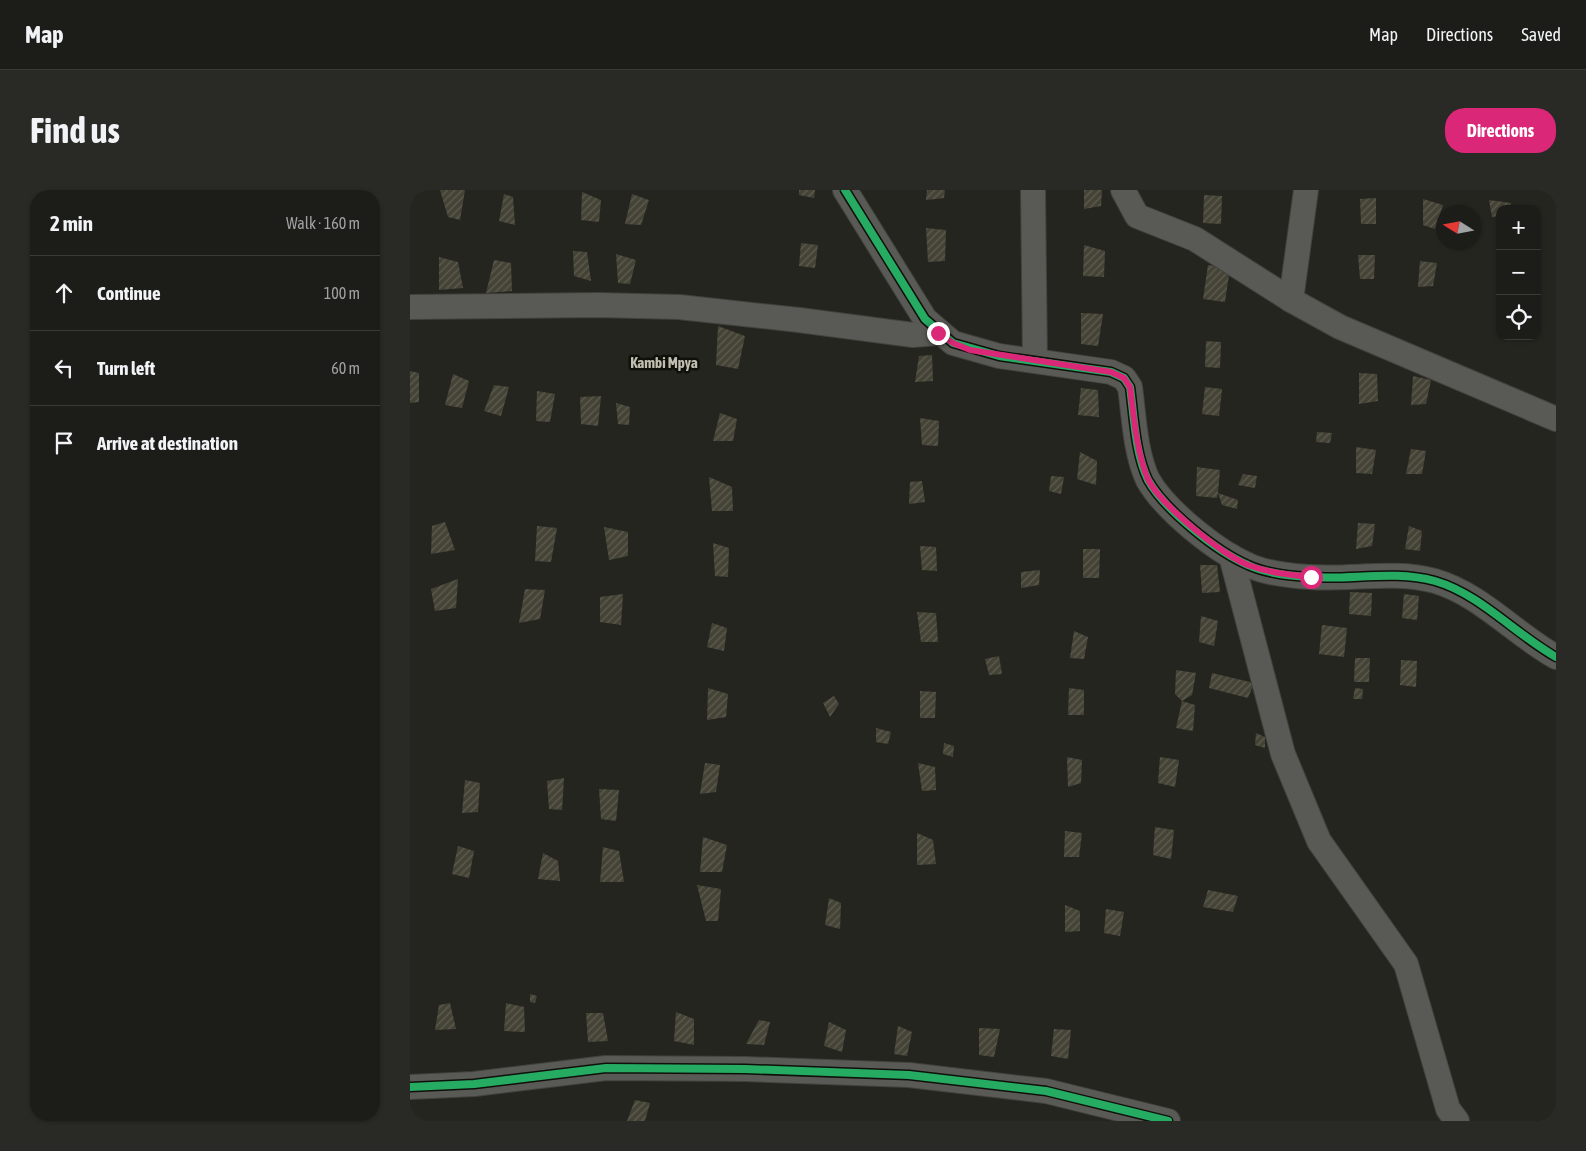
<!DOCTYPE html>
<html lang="en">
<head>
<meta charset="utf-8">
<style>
	:root { --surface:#1c1c18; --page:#292925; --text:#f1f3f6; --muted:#a0a1a2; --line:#3a3a37; --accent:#db2777 }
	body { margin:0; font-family:"Asap Condensed",sans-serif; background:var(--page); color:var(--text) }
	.controls { position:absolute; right:15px; top:15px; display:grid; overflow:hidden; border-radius:10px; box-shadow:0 1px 4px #0004 }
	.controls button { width:45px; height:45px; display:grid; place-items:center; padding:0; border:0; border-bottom:1px solid var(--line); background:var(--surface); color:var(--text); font:25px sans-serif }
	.compass { position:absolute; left:1026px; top:15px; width:45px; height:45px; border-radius:50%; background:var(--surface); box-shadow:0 1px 4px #0004; rotate:281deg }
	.stop { position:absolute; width:15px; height:15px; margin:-11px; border:4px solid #db2777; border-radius:50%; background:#fff }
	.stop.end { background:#db2777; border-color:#fff; box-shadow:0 1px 5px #0008 }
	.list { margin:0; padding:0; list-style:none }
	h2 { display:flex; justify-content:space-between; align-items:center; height:65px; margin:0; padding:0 20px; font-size:21px }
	h2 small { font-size:16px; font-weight:400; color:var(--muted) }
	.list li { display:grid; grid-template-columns:32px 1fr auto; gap:15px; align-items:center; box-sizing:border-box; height:75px; padding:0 20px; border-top:1px solid var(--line) }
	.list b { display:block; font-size:19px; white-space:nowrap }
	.list em { font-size:16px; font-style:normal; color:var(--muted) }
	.icon { flex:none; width:28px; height:28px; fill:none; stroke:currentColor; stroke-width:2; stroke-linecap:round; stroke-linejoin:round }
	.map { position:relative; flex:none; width:1146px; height:931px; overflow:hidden; border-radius:20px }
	header { display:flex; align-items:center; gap:30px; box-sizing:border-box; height:70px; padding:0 25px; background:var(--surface); border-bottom:1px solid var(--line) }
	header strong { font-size:24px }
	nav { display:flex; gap:28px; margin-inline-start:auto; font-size:18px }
	.intro { display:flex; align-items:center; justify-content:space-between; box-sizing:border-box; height:120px; padding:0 30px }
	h1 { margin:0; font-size:35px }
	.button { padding:12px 22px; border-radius:20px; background:var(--accent); color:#fff; font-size:18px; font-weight:700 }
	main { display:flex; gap:30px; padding:0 30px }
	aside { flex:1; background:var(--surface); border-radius:20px; box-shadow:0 1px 4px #0004 }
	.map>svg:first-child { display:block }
</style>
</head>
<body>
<header>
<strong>Map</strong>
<nav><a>Map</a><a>Directions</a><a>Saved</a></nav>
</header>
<div class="intro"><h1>Find us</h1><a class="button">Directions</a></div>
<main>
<aside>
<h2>2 min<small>Walk · 160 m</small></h2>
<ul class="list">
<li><svg class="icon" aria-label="ahead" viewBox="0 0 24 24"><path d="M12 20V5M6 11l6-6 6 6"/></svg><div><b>Continue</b></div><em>100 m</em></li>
<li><svg class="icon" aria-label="left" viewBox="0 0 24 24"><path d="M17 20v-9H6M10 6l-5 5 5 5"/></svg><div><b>Turn left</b></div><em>60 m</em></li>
<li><svg class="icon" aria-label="arrive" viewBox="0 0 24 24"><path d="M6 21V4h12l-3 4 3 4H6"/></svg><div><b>Arrive at destination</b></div></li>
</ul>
</aside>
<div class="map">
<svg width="1146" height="931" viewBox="0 0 1146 931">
	<defs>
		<pattern id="building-hatch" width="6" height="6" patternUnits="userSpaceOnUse" patternTransform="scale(1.25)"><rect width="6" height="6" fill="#444336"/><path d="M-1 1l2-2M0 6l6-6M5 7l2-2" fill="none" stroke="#5e5d52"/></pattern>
	</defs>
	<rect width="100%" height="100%" fill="#252520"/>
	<g fill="url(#building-hatch)">
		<path d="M30,0H55L50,30L38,27Z"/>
		<path d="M389,0H405L404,8L389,5Z"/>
		<path d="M517,0H535L534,8L516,10Z"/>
		<path d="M674,0H692L691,16L674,19Z"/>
		<path d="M172,2L191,10L189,32L171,30Z"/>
		<path d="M94,4L103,7L105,35L89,31Z"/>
		<path d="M222,4L239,10L231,35L215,34Z"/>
		<path d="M794,5L812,6L811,34L793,33Z"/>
		<path d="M966,8V34H951L950,9Z"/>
		<path d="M1013,9L1033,15L1025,39L1013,35Z"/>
		<path d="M1079,10L1101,13L1100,19H1090V26L1082,27Z"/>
		<path d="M516,38L536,40L535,71L518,72Z"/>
		<path d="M391,53L408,55L405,78L389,76Z"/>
		<path d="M674,55L695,61L694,87L673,86Z"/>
		<path d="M163,61L177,62L181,91L164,86Z"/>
		<path d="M206,64L226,70L220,94L208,93Z"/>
		<path d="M948,65H965L964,89H950Z"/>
		<path d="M29,67L48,72L53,98L29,100Z"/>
		<path d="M84,70L101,73L102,101L76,103Z"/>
		<path d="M1010,71L1027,73L1023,96L1008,97Z"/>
		<path d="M798,75L820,78L815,112L793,109Z"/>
		<path d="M671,123L693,124L688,156L671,154Z"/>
		<path d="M308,136L335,146L328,179L306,175Z"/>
		<path d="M796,151L811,152L810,178L795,177Z"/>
		<path d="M522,165L523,191L505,192L509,166Z"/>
		<path d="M0,181L9,183V212L0,213Z"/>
		<path d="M949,183L967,184L968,211L949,214Z"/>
		<path d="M43,184L59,191L52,218L35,215Z"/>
		<path d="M1003,186L1021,190L1016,214L1001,215Z"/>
		<path d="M84,195L99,197L91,226L74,221Z"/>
		<path d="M795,197L812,199L809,226L792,224Z"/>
		<path d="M671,198L688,200L689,227L668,225Z"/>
		<path d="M127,201L145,204L140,232L126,231Z"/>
		<path d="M191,206L188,236L171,234L170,207Z"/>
		<path d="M206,213L220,217L219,235L208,234Z"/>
		<path d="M310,223L327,229L323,251H303Z"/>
		<path d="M510,228L529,231L528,256L512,255Z"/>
		<path d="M907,242L922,243L920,253L906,252Z"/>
		<path d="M946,257L966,260L962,284L946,283Z"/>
		<path d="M1001,259L1016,261L1012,284H996Z"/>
		<path d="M670,262L687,271L686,295L667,289Z"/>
		<path d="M787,277L810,280L808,303L828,310L827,319L812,315L808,303L807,308L786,306Z"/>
		<path d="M833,284L847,286L845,298L828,295Z"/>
		<path d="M641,286L654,287L651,304L639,301Z"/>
		<path d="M299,287L322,297L323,321H302Z"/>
		<path d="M512,291L515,312L499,314L500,292Z"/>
		<path d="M35,332L45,360L21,364L22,336Z"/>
		<path d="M948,333L965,334L962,356L946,359Z"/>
		<path d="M127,336L147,338L141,372L125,371Z"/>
		<path d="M999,336L1012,341L1010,361L995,359Z"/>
		<path d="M194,337L218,342V366L199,370Z"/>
		<path d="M303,353L319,358L318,387L305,386Z"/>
		<path d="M510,356L526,357L527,381L512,380Z"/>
		<path d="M673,359H690L689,388H673Z"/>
		<path d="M790,375H807L810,402L792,403Z"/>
		<path d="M630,380L629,395L611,398V382Z"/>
		<path d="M48,389L46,418L25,421L21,399Z"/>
		<path d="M115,399L135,400L130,429L109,433Z"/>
		<path d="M940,402L962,403L961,426L939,424Z"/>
		<path d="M213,404L211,435L190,432V407Z"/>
		<path d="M994,404L1009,406L1007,430L992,428Z"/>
		<path d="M507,422L526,423L528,452H511Z"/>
		<path d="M791,426L808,431L804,456L789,452Z"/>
		<path d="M302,433L317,438L314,461L297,457Z"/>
		<path d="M912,435L937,438L934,467L909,464Z"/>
		<path d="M664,441L678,447L674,469L660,468Z"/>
		<path d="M589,466L592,484L579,485L575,469Z"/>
		<path d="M945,468H960L959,492H944Z"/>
		<path d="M991,470L1007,471L1006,497L990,495Z"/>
		<path d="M766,480L786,483L782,505L772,511L765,504Z"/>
		<path d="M802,483L844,493L838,508L799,498Z"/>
		<path d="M298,498L318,504L316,527L297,530Z"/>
		<path d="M659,498L674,500V525H658Z"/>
		<path d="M945,498L953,499L952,509H943Z"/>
		<path d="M510,501L526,502L525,528H510Z"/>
		<path d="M424,506L429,514L420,527L413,513Z"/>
		<path d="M772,511L785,515L783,541L766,538Z"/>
		<path d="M466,538L481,542L478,554L466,552Z"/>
		<path d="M846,543L855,547V558L845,555Z"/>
		<path d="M534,553L544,556L543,567L533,564Z"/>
		<path d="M657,567L672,570L671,593L658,597Z"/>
		<path d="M750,567L769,570L765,597L748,593Z"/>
		<path d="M295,573L310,575L306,602L290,604Z"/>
		<path d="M508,573L525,577L526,600L512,601Z"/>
		<path d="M154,588L152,620L139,619L137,591Z"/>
		<path d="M55,590L70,593L68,622L52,623Z"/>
		<path d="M189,599L209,600L206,631L191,629Z"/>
		<path d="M745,637L764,640L761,669L743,665Z"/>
		<path d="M655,641L672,643L669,667H654Z"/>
		<path d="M507,643L523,650L526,674L507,675Z"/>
		<path d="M293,647L317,655L312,682H290Z"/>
		<path d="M48,656L64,661L59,688L42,684Z"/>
		<path d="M193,657L209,661L214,692H190Z"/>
		<path d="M133,663L148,671L150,691L128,689Z"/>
		<path d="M287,695L311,699L308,731H296Z"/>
		<path d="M798,700L828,706L823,722L793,717Z"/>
		<path d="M419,708L431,713L430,739L415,735Z"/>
		<path d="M655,715L670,721V741L655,742Z"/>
		<path d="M696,719L714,722L710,746L694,743Z"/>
		<path d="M120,804L127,806L125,813L120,812Z"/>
		<path d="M40,813L46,839L25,840L29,815Z"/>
		<path d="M96,813L114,817L115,842L94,841Z"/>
		<path d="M266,822L284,829V855L264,851Z"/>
		<path d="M176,823H193L198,851L178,852Z"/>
		<path d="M349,830L360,832L354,855L336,854Z"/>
		<path d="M419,832L436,840L432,862L414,856Z"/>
		<path d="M488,836L502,842L497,866L484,864Z"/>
		<path d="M569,838L590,839L584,867L569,865Z"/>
		<path d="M644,839L661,840L658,869L641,866Z"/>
		<path d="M225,910L240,913L235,931H217Z"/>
	</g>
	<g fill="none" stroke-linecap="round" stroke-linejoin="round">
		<g stroke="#42423d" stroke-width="26">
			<g id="minor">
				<path d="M435,0L515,129L543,153L589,166L701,182L714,188L720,197C724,226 725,263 738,290C755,320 806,361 838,375C855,383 881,386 900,387C942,390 984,380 1025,391C1070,404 1105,444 1146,467"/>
				<path d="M623,0L625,170"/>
				<path d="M713,0L727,26L785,49L881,110"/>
				<path d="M896,0L881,110L930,137L1146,229"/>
				<path d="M0,117L187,115L269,117L389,130L503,145L528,143"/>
				<path d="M821,366L873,564L909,651L996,774L1038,919L1047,931"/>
				<path d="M0,897L64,894L196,878L335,879L499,885L636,901L758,931"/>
			</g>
		</g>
		<use href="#minor" stroke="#595955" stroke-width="24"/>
		<g stroke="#10100b" stroke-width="11">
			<g id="cycleway">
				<path d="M435,0L515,129L543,153L589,166L701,182L714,188L720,197C724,226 725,263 738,290C755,320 806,361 838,375C855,383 881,386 900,387C942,390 984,380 1025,391C1070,404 1105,444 1146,467"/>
				<path d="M0,897L64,894L196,878L335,879L499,885L636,901L758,931"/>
			</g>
		</g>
		<use href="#cycleway" stroke="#26ab63" stroke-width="8"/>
	</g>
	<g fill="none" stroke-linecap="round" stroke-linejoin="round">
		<path stroke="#db2777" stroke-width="6" d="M528,143L543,153L560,160L701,182L714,188L720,197C724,227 726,259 737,287C748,313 815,368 841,376C860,383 881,385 901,387"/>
	</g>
	<g text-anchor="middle" stroke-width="5" stroke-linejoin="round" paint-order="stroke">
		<g font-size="15" font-weight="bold" fill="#c0bfb1" stroke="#10100b">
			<text x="254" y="178">Kambi Mpya</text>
		</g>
	</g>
</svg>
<div class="controls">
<button>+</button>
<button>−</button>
<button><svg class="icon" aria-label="locate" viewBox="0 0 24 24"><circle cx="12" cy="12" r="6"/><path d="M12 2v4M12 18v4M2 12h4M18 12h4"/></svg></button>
</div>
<svg class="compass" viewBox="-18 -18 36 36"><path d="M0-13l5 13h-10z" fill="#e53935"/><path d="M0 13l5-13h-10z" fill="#a0a1a2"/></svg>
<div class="stop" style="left:901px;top:387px"></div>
<div class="stop end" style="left:528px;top:143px"></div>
</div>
</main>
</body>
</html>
